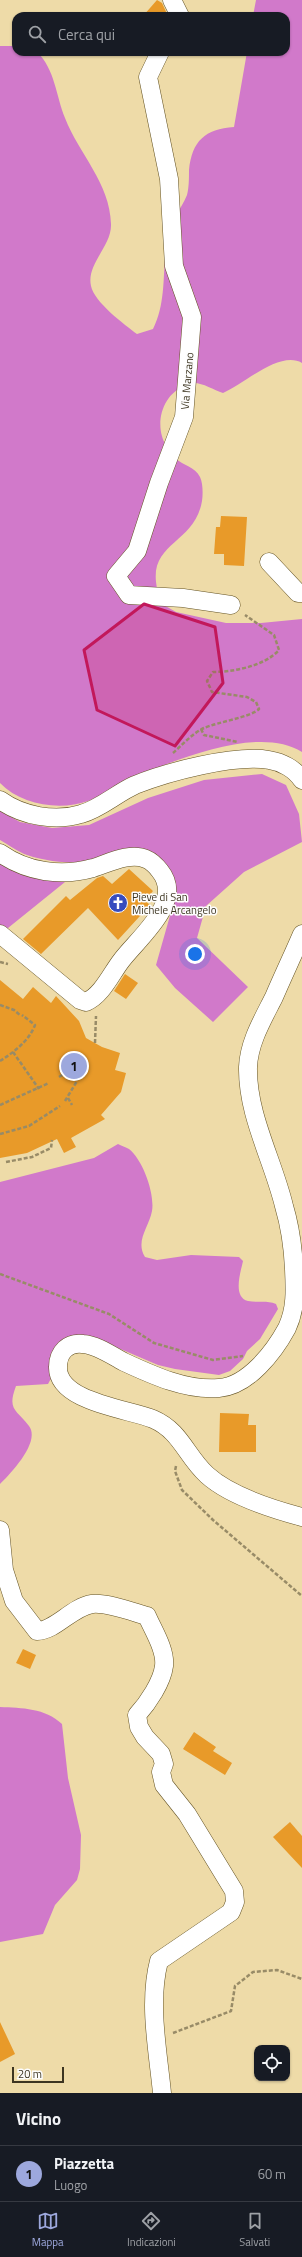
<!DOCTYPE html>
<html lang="it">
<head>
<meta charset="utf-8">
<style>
	:root { --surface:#171b24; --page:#20242c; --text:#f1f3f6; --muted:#9ea1a6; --line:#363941; --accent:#9da8dd }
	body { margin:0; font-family:"Titillium Web",sans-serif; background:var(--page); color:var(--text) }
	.controls { position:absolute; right:12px; bottom:12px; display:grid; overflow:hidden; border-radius:8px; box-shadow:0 1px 3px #0004 }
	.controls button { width:36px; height:36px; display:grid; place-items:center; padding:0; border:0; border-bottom:1px solid var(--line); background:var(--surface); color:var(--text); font:20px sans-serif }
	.scale { position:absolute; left:12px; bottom:10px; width:52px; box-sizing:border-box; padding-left:4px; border:2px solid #3d3521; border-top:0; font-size:11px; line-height:14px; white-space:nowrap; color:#3d3521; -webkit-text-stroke:3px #fdfdfd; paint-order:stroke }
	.you { position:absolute; left:195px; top:954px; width:14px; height:14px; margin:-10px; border:3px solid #fff; border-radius:50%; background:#1a73e8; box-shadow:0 0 0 6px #1a73e833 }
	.badge { display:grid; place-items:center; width:26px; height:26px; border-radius:50%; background:var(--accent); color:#111; font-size:13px; font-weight:700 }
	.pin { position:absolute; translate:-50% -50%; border:2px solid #fff; box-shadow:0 1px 4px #0006 }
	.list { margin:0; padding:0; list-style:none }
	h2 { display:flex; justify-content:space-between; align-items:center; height:52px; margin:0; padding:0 16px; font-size:17px }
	h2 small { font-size:13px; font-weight:400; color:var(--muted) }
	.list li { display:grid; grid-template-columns:26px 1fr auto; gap:12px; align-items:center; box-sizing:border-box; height:56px; padding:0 16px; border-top:1px solid var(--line) }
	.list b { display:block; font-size:15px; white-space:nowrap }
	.list p { margin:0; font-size:13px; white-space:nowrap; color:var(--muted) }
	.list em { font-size:13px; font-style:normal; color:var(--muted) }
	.icon { flex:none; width:22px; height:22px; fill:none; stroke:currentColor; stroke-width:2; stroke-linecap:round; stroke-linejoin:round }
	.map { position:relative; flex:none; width:302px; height:2093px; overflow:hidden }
	.search { position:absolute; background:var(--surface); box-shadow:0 1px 3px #0004; left:12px; right:12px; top:12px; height:44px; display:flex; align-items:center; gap:10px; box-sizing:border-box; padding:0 14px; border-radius:12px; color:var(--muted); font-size:15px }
	.sheet { height:108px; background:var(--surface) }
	nav { display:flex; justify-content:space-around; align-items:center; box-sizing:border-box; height:56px; border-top:1px solid var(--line); background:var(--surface); font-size:11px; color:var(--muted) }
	nav a { display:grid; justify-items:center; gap:2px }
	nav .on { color:var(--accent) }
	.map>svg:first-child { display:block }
</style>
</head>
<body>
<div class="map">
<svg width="302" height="2093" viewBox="0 0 302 2093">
	<rect width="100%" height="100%" fill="#eedba8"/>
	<g fill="#d179ca">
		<path d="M256,0H302V363C280,350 244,384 223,393C214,390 203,383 194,383C191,383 188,385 185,386C162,394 153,426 167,447C169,450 172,456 176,459C183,465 195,467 200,477C203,483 203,494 202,501C194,549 137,541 162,604L176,612L226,623H261L302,619V752C258,724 173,761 128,780C115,787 102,796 88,801C60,811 21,805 0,783V46H16V52H37C55,69 56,96 65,118C79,154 110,183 111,224C112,246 86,264 91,286C94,302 125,325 137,334L153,329C167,301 162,270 167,239C169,222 181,210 187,195C189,188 189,178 189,170C192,141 205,129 234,127L247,52H286V16H253Z"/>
		<path d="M262,774L286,785L299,814L302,842L244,872L206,906L197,938L248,987L213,1022L175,988L156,965L175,898L156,856C114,860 68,869 27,855C18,852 9,845 0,840V811L20,822L52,828L89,825L148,798L204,780Z"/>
		<path d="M0,861L46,880L65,882L8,928L0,929Z"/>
		<path d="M118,1144C121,1146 126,1147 129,1149C143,1160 155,1194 152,1211C149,1227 135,1241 145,1257L157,1260L191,1255L239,1257L243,1261C241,1271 232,1297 248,1301C258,1303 267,1300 276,1304L278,1309L260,1339L247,1351L243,1359L230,1371L219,1375L175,1369L158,1365L104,1342L72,1339L48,1384L16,1386C7,1410 16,1409 29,1426C41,1442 10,1474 0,1484V1182L94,1158Z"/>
		<path d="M0,1707C22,1708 45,1708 62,1724L68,1778L81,1835L80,1869L77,1880L55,1905L43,1934L0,1942Z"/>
	</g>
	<g fill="#e89a29">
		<path d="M157,0L162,3L168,16H143Z"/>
		<path d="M221,516L247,517L244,566L224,565V554H214L216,527H220Z"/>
		<path d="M129,869L153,891L145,901L150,905L118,940L88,908L41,954L23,939L66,896L70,900L97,878L103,876L112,884Z"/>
		<path d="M125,974L138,983L126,999L114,991Z"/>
		<path d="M0,980L23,999L33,987L51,1003L56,996L79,1021L86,1038L102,1047L120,1053L115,1070L126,1073L121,1092L101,1115L105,1119L71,1138L76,1147L64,1153L57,1139L27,1153L0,1158Z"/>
		<path d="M220,1413L249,1414L248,1425H256V1452H219Z"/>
		<path d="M23,1649L36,1655L30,1669L16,1663Z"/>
		<path d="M194,1732L216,1747L213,1751L232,1763L225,1775L183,1749Z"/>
		<path d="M290,1822L302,1836V1868L273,1837Z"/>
		<path d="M0,2022L15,2054L0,2062Z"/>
	</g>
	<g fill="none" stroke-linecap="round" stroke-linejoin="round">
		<g stroke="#645324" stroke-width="19">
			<g id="minor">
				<path d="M172,0L180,16"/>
				<path d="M160,52L148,77L169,179L174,266L192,317L184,417L159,483L137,551L116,576L129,595L183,598L231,605"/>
				<path d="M269,562L298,593H302"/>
				<path d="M0,800C22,816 55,822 81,814C100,809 117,793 135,785C167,772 235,754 269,760C282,762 295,769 302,780"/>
				<path d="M0,853C27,872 61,877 93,868C109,863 130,852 146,859C151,861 157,867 160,871C185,902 138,938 121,961C111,974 102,995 86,1002L80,1000L0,934"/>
				<path d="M302,934C293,955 283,976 274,997C263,1019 249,1042 248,1067C247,1115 273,1160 284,1206C290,1226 293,1248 294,1269C295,1290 296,1309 287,1328C274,1352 248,1386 219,1388C187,1391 152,1375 124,1362C111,1355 97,1345 83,1344C68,1342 58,1352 58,1367C57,1402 129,1409 153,1419C181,1431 186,1456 207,1475C230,1496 272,1509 302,1517"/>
				<path d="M0,1530L4,1570L14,1601L37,1631C55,1631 72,1607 92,1604C106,1602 133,1612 147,1616C153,1630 166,1650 164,1666C162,1682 148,1703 137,1715L139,1727L145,1737L161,1754L164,1764L161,1772L164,1785L187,1814L234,1891L235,1902L231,1912L159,1961C148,2003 158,2051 162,2093"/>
			</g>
		</g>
		<g stroke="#988b67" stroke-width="2.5" stroke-dasharray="4 2" stroke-linecap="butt">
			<path d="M201,729L204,735L238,742"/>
			<path d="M173,753C182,745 193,733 204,728C218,722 251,717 259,709L256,702L247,697L212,692L207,681L213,672C233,672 265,666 279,650L274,635L245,615"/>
			<path d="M0,962L8,964"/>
			<path d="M0,1005L14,1010L21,1016"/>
			<path d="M95,1043L96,1016"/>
			<path d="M13,1052L39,1089"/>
			<path d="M0,1061C14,1052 29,1041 35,1025L22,1015"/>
			<path d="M59,1077L78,1065L84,1059"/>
			<path d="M68,1098L72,1105"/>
			<path d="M65,1101L77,1081L78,1065"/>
			<path d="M0,1105L49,1083"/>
			<path d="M0,1134L29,1126L60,1106"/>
			<path d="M6,1162L32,1157L51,1148L52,1140"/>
			<path d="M0,1274L109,1314L154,1343L213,1360L243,1356"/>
			<path d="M176,1466L175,1471L182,1490L213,1520L302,1596"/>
			<path d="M173,2033L231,2011L235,1986L253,1972L277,1970L302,1979"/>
		</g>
		<use href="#minor" stroke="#fff" stroke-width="18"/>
	</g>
	<path fill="#c2185b" fill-opacity="0.2" stroke="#c2185b" stroke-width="3" stroke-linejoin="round" d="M144,604L215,627L223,683L175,746L97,710L84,650Z"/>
	<defs>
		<g id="church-disc" transform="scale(1)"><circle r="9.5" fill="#374cbe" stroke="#fdfdfd"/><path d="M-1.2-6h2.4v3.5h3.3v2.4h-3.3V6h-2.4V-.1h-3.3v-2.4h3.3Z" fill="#fff"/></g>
	</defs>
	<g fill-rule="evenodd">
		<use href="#church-disc" x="118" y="903"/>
	</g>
	<g text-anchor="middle" stroke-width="3" stroke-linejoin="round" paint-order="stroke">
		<g font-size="11" fill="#3d3521" stroke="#fdfdfd">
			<text transform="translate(187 381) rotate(-85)" y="4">Via Marzano</text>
		</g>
		<g font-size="11" fill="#3d3521" stroke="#fdfdfd" text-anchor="start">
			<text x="132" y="901">Pieve di San<tspan x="132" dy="13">Michele Arcangelo</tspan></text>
		</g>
	</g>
</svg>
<div class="controls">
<button><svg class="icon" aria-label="locate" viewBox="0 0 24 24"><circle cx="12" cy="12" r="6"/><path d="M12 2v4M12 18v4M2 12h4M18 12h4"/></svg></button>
</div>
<div class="scale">20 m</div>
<div class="you"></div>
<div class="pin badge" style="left:74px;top:1066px">1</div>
<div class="search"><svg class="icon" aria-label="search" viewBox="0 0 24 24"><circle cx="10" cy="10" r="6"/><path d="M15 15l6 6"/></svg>Cerca qui</div>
</div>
<section class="sheet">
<h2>Vicino<small></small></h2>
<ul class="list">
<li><span class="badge">1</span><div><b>Piazzetta</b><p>Luogo</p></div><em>60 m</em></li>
</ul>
</section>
<nav>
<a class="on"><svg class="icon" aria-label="map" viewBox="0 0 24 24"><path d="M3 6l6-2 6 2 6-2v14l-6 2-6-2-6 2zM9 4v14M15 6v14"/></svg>Mappa</a>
<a><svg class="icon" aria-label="directions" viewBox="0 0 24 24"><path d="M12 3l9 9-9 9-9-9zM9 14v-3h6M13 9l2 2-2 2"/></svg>Indicazioni</a>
<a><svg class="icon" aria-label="saved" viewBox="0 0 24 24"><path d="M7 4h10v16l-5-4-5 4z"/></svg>Salvati</a>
</nav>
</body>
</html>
